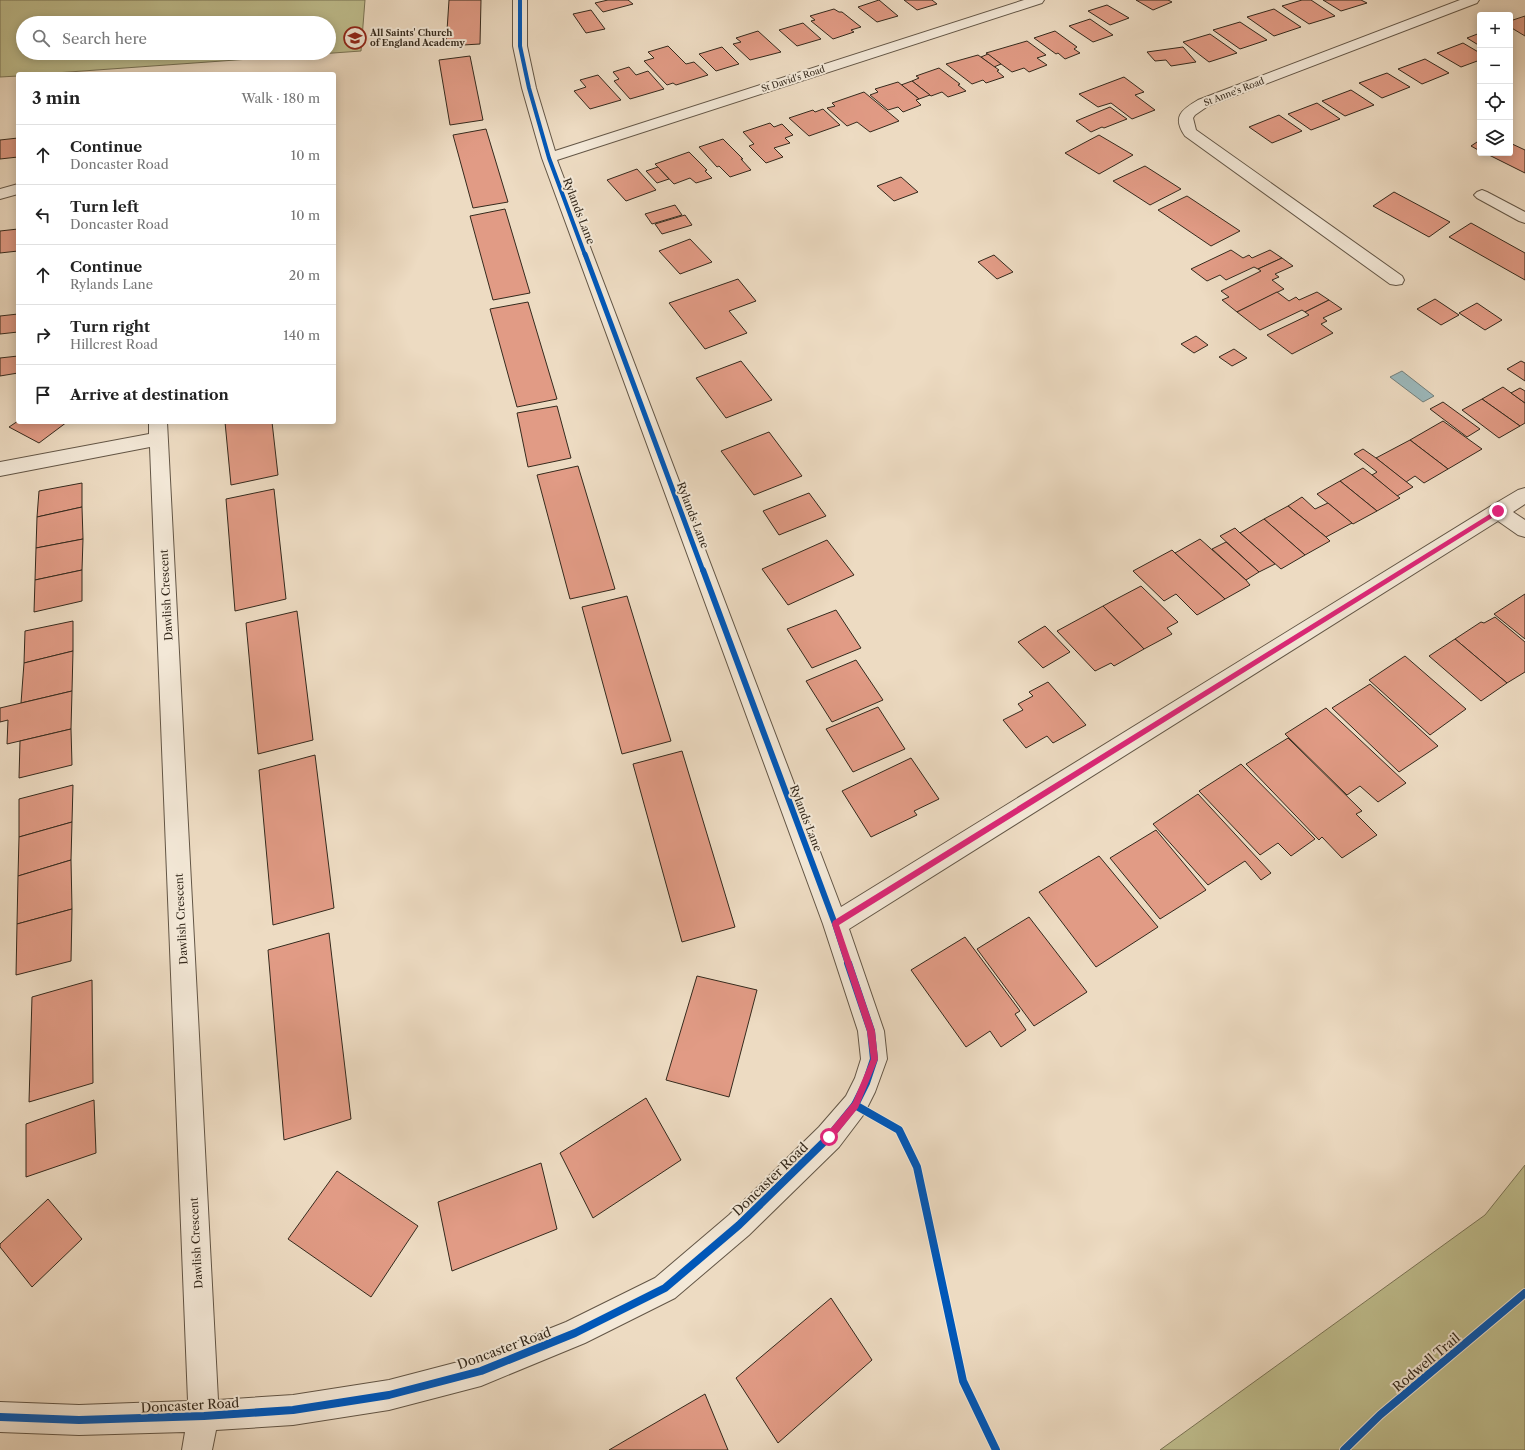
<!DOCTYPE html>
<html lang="en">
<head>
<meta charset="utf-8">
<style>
	:root { --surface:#fff; --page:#f6f6f6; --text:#222; --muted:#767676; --line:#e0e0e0 }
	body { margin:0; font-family:"Libre Caslon Text",serif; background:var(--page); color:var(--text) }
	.controls { position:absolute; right:12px; top:12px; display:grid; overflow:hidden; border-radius:4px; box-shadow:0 2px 10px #0003 }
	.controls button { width:36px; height:36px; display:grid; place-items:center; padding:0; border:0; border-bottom:1px solid var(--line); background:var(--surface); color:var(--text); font:20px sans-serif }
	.stop { position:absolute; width:12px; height:12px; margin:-9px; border:3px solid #db2777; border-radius:50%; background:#fff }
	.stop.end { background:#db2777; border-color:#fff; box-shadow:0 1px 4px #0008 }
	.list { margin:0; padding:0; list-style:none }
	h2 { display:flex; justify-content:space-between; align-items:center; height:52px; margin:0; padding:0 16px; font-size:17px }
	h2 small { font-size:13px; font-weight:400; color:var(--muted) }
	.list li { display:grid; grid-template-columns:26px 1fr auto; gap:12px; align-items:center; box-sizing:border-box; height:60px; padding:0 16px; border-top:1px solid var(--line) }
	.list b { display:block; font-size:15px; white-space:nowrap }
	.list p { margin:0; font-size:13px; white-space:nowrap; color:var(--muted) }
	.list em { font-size:13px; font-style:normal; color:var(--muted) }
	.icon { flex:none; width:22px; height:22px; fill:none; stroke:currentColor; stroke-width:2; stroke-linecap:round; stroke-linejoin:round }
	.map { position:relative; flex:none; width:1525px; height:1450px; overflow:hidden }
	.search { position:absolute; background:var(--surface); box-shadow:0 2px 10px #0003; left:16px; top:16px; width:320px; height:44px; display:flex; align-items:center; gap:10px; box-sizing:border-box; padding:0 14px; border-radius:22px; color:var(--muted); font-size:15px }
	.panel { position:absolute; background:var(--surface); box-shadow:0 2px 10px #0003; left:16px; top:72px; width:320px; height:352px; border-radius:4px }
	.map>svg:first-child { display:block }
</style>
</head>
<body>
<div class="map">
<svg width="1525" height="1450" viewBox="0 0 1525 1450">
	<rect width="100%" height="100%" fill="#eddbc2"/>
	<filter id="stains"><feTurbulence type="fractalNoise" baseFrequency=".005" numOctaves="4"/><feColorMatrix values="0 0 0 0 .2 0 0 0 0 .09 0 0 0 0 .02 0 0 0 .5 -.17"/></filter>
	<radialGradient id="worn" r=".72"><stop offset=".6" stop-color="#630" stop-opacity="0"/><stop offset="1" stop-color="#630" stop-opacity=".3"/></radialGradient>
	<g fill="#bfbe8e" stroke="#7a7456" fill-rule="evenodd">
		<path d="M0,0H365L361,51L41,74H18V76L0,77ZM23,23H329V53H23Z"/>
		<path d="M1525,1165V1450H1160L1485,1215Z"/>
	</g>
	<path fill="#9cb9bc" stroke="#73807c" d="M1402,371L1434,396L1423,402L1390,377Z"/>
	<g fill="#e19b85" stroke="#352a1d">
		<path d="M449,0H481L480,44L446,46Z"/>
		<path d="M608,0H628L633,4L603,12L595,3Z"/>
		<path d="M879,0L898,16L877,22L858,7Z"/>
		<path d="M904,0H932L937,4L917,10Z"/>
		<path d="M1136,0H1168L1172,2L1153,10Z"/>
		<path d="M1302,0H1311L1335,16L1309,24L1282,6Z"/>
		<path d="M1323,0H1361L1367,3L1341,11Z"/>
		<path d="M1107,5L1129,18L1110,25L1088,11Z"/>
		<path d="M834,9L839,12H842L861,27L851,30L854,32L833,39L811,21L815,20L810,16Z"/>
		<path d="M1274,9L1301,27L1274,36L1247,17Z"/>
		<path d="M591,10L605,29L586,33L573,14Z"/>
		<path d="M1525,16V36L1510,27V21Z"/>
		<path d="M1090,19L1113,35L1093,42L1069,26Z"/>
		<path d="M1240,22L1267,40L1240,49L1213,30Z"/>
		<path d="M803,23L821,39L797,46L779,30Z"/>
		<path d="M758,31L781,52L750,60L733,44L741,42L736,38Z"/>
		<path d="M1055,31L1077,47L1074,49L1080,53L1065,59L1058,53L1056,54L1034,38Z"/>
		<path d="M1480,33V46L1467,38Z"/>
		<path d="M1210,34L1237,53L1209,62L1183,42Z"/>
		<path d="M1027,41L1046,55L1037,58L1047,65L1029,72L1024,68L1012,72L986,53Z"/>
		<path d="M1463,43L1480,53V60L1461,67L1437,53Z"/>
		<path d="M668,46L686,64L694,62L708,75L676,85L673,83L667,85L644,61L654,58L648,52Z"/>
		<path d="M722,47L739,64L716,71L699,54Z"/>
		<path d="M1183,47L1196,62L1171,66L1166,60L1155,61L1147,52Z"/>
		<path d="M988,54L1001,64L994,67L981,57Z"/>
		<path d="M978,55L999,70L997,71L1004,77L986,83L983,80L972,84L946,64Z"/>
		<path d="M470,56L483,120L450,125L439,60Z"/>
		<path d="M1425,59L1449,73L1422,84L1398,69Z"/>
		<path d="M629,67L636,75L648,71L664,89L630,99L614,81L619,79L613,72Z"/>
		<path d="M939,68L960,84L958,85L966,91L948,97L942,92L931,96L912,81L919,78L916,76Z"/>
		<path d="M1387,73L1410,87L1382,98L1359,83Z"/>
		<path d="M598,75L621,100L590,109L574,91L586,87L580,80Z"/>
		<path d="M1124,77L1144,92L1135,95L1155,110L1132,119L1111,103L1098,107L1079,94Z"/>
		<path d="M912,81L930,95L919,99L901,85Z"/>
		<path d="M898,82L919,99L916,100L921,105L903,112L898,107L888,110L870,95L878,92L875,89Z"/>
		<path d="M1351,90L1374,105L1345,116L1322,101Z"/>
		<path d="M864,92L899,121L870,132L857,122L847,126L827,108L835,106L832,103Z"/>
		<path d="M1317,103L1340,119L1311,130L1288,114Z"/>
		<path d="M1110,107L1127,119L1104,128L1102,127L1091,132L1076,121Z"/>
		<path d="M823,109L840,125L809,136L789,118L813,110L815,112Z"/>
		<path d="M1279,115L1302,131L1272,143L1249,127Z"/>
		<path d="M770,123L774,127L782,124L793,135L785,138L790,143L774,148L783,157L766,163L749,146L754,144L743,132Z"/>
		<path d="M486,129L508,202L473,208L453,135Z"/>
		<path d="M1099,135L1133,155L1099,174L1065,153Z"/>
		<path d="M18,138V157L0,159V140Z"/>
		<path d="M723,139L743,159H741L751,170L730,177L719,166L717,167L699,147Z"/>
		<path d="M1480,140V151L1471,146Z"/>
		<path d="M1510,143L1525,150V173L1485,153H1510Z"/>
		<path d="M689,152L707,170L705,171L712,178L696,183L690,178L674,184L655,164Z"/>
		<path d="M1145,166L1181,189L1150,205L1113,181Z"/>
		<path d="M658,167L669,179L657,183L646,171Z"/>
		<path d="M637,169L656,190L626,201L607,180Z"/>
		<path d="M901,177L918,192L894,201L877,186Z"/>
		<path d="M1394,192L1450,222L1429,237L1373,206Z"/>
		<path d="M1187,196L1240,231L1211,246L1158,210Z"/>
		<path d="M675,205L682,215L652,224L645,214Z"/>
		<path d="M505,209L530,293L493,300L470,216Z"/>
		<path d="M685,215L692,225L662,234L655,224Z"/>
		<path d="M1471,223L1525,253V280L1449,237Z"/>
		<path d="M18,229V251L0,253V231Z"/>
		<path d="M690,239L712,262L680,274L659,251Z"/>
		<path d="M1231,250L1243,258L1249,255L1252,258L1270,250L1282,258L1258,269L1254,267L1226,280L1220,275L1207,281L1191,269Z"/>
		<path d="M994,255L1013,272L997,279L978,262Z"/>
		<path d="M1282,258L1293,266L1275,274L1279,277L1272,280L1284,289L1237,312L1222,300L1229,297L1221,291L1261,271L1258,269Z"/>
		<path d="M738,279L756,301L729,311L747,333L705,349L669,303Z"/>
		<path d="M1277,292L1289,301L1296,297L1299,300L1317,292L1329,300L1305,312L1302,310L1260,330L1237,312Z"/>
		<path d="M1435,299L1459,315L1441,325L1417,309Z"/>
		<path d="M1329,300L1342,309L1323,318L1327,321L1321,324L1333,333L1292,354L1267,335L1309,315L1305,312Z"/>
		<path d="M528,302L557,399L517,407L490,309Z"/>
		<path d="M1477,303L1502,320L1485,330L1459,313Z"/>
		<path d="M18,314V332L0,334V316Z"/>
		<path d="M1196,336L1208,345L1194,353L1181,344Z"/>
		<path d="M1234,349L1247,358L1232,366L1219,357Z"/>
		<path d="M18,356V373L0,376V358Z"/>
		<path d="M741,361L772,400L726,418L696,378Z"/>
		<path d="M1521,361L1525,363V381L1507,369Z"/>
		<path d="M1503,387L1525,403V423L1520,426L1482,399Z"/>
		<path d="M1520,388L1525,391V403L1511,393Z"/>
		<path d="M1482,399L1520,426L1499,438L1462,410Z"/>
		<path d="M1443,402L1480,429L1467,437L1430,409Z"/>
		<path d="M557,406L571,458L528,467L517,413Z"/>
		<path d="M18,421V422H67L39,443L9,427Z"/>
		<path d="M1443,421L1482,449L1448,469L1410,440Z"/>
		<path d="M225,422H272L278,475L231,485Z"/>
		<path d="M769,432L802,476L754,495L721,451Z"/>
		<path d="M1410,440L1448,469L1424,483L1415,476L1406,482L1376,458Z"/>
		<path d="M1363,449L1376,458L1413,487L1397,496L1372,475L1377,472L1354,454Z"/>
		<path d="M578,466L615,589L570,599L537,475Z"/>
		<path d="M1363,468L1372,475L1400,498L1377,511L1340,481Z"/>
		<path d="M1340,481L1377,511L1353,524L1317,494Z"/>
		<path d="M82,483V507L37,517L39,491Z"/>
		<path d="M274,489L286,599L235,611L226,499Z"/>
		<path d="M809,493L826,516L779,535L763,511Z"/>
		<path d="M1302,497L1315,509L1328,503L1352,523L1326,537L1288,506Z"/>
		<path d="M1288,506L1326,537L1330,541L1305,555L1264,519Z"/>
		<path d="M82,507L83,539L36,548L37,517Z"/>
		<path d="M1264,519L1305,555L1281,569L1240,533Z"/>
		<path d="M1235,528L1240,533L1275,564L1259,572L1220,536Z"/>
		<path d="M83,539L82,570L35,580L36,548Z"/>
		<path d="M1200,539L1246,580L1250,585L1225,599L1175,553Z"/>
		<path d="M827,540L854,575L788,605L762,569Z"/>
		<path d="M1226,542L1259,572L1246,580L1212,549Z"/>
		<path d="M1172,550L1175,553L1225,599L1197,615L1176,594L1164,601L1133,571Z"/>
		<path d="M82,570V601L34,612L35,580Z"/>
		<path d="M1141,586L1178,622L1167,628L1172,634L1144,649L1103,606Z"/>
		<path d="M1525,594V639L1494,614Z"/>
		<path d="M627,596L671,741L622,754L582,607Z"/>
		<path d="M1103,606L1144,649L1114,666L1111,663L1095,671L1057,631Z"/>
		<path d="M836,610L861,648L812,668L787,629Z"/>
		<path d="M297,611L313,740L258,754L246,623Z"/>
		<path d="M1495,617L1525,642V672L1507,683L1455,639L1481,622L1484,623Z"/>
		<path d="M73,621V651L24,663L25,631Z"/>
		<path d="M1045,626L1070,652L1043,668L1018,642Z"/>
		<path d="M1455,639L1507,683L1481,701L1429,656Z"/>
		<path d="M73,651L72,691L21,703L24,663Z"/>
		<path d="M1405,656L1466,709L1430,735L1369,680Z"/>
		<path d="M856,660L883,700L832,722L806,681Z"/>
		<path d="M1048,682L1086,725L1053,743L1047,736L1026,748L1003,720L1023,710L1018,704L1033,696L1029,692Z"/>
		<path d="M1370,684L1438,746L1399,772L1332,708Z"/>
		<path d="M72,691L71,729L7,744L8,720L0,722V708Z"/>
		<path d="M878,707L905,749L853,772L826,729Z"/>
		<path d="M1326,708L1406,783L1378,802L1360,786L1347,795L1285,734Z"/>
		<path d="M71,729L72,765L19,778L20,741Z"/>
		<path d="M1288,738L1362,811L1356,814L1377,835L1342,858L1322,837L1319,840L1246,764Z"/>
		<path d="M682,751L735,927L682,942L633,764Z"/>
		<path d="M315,755L334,908L273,925L259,770Z"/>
		<path d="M911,758L939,799L914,811L917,815L871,837L842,791Z"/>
		<path d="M1241,764L1315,839L1291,856L1278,843L1260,855L1199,791Z"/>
		<path d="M73,785L72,822L19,837V799Z"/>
		<path d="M1198,794L1271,873L1261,880L1245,861L1208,885L1153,824Z"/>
		<path d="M72,822L71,860L18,876L19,837Z"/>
		<path d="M1156,830L1206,890L1160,919L1110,858Z"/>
		<path d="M1099,856L1158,927L1096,967L1039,892Z"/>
		<path d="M71,860L72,909L17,924L18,876Z"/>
		<path d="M72,909L71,961L16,975L17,924Z"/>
		<path d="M1029,917L1087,992L1034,1026L977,949Z"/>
		<path d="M329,933L351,1119L284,1140L268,950Z"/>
		<path d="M965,937L1020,1011L1015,1014L1026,1030L1001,1047L990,1031L966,1047L911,970Z"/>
		<path d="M697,976L757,990L729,1097L666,1080Z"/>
		<path d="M92,980L93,1083L29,1102L32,997Z"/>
		<path d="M646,1098L681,1160L593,1218L560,1153Z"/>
		<path d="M94,1100L96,1153L26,1177V1124Z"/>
		<path d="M541,1163L557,1229L452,1271L438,1202Z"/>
		<path d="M337,1171L418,1226L371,1297L288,1239Z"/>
		<path d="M48,1199L82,1239L32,1287L0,1247V1244Z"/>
		<path d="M831,1298L872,1360L778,1443L736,1378Z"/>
		<path d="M705,1394L728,1450H609Z"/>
	</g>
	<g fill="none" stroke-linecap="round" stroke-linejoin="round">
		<g stroke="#635646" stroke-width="2">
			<g id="minor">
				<path d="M513,0H527V46L536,88L555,151L1024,0H1044L1042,3L557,160L841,907L1491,506L1518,490L1525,488V504L1513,512L1525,520V537L1518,535L1498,521L849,929L884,1031L887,1059L875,1092L864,1114L839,1147L749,1235L675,1298L585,1343L481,1386L389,1410L293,1425L216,1430L212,1450H182L185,1432L79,1435L0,1432V1402L79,1405L188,1401L150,447L0,476V462L149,434V422H167L218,1400L293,1395L389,1380L481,1356L566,1322L655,1278L729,1215L819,1127L846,1096L855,1078L861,1059L858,1031L823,924L542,158L522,88L513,46Z"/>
				<path d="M1460,0H1479L1477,3L1208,106L1195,115L1193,118L1196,130L1402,276L1404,280L1402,284L1396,285L1390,284L1185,136C1172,117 1181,110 1198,100Z"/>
				<path d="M18,184V194L0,199V189Z"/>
				<path d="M1482,190L1487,192L1525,212V223L1519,221L1477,198L1474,195L1477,192Z"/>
			</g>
		</g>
		<use href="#minor" fill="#f3e8d7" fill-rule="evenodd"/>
		<g stroke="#f3e8d7" stroke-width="5.5">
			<path id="cycleway-far3" d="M520,0V46L529,88L549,158L585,255"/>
		</g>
		<g stroke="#f3e8d7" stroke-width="7">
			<path id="cycleway-far2" d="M585,254L703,571"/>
		</g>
		<g stroke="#f3e8d7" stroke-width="8">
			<path id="cycleway-far1" d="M703,570L835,924L848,964"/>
		</g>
		<g stroke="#f3e8d7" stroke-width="10">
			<g id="cycleway">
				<path d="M855,1105L899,1130L917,1167L963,1381L996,1450"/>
				<path d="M0,1417L79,1420L204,1416L293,1410L389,1395L481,1371L575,1333L665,1288L739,1225L829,1137L855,1105L866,1083L874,1059L871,1031L848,963"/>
				<path d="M1344,1450L1380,1415L1525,1293"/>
			</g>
		</g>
		<use href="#cycleway-far3" stroke="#0057b8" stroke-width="4"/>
		<use href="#cycleway-far2" stroke="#0057b8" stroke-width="5"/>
		<use href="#cycleway-far1" stroke="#0057b8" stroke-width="6"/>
		<use href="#cycleway" stroke="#0057b8" stroke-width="8"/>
	</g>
	<path fill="#db2777" d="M1498,509L1501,511L1500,513L839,925L875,1031L878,1059L858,1108L832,1140H826V1134L853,1102L871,1059L867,1031L832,924L833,921Z"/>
	<defs>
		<g id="school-ring" transform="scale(1.15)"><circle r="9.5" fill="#f3e8d7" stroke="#8f2418" stroke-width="1.5"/><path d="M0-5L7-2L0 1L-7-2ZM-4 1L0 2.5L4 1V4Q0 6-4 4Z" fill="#8f2418"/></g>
	</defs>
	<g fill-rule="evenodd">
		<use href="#school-ring" x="355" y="38"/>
	</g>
	<g text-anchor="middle" stroke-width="4" stroke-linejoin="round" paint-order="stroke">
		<g font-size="9" font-weight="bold" fill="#352a1d" stroke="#f3e8d7" text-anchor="start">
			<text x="370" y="36">All Saints' Church<tspan x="370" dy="10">of England Academy</tspan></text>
		</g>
		<g font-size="9" fill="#352a1d" stroke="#f3e8d7">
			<text transform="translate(793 79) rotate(-18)" y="3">St David's Road</text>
			<text transform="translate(1234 92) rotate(-21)" y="3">St Anne's Road</text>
		</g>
		<g font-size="11" fill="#352a1d" stroke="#f3e8d7">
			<text transform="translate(579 211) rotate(69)" y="4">Rylands Lane</text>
			<text transform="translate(693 515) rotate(69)" y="4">Rylands Lane</text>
			<text transform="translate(166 595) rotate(-93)" y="4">Dawlish Crescent</text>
			<text transform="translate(806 818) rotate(69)" y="4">Rylands Lane</text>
			<text transform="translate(181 919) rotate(-93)" y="4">Dawlish Crescent</text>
			<text transform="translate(196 1243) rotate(-93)" y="4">Dawlish Crescent</text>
		</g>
		<g font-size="13" fill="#352a1d" stroke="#f3e8d7">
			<text transform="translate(770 1179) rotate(-44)" y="5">Doncaster Road</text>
			<text transform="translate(504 1348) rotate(-20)" y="5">Doncaster Road</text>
			<text transform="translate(1426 1362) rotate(-40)" y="5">Rodwell Trail</text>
			<text transform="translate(190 1405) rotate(-3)" y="5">Doncaster Road</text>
		</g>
	</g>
	<rect width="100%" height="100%" filter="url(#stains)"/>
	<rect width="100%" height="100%" fill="url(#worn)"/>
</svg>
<div class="controls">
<button>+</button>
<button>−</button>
<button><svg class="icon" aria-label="locate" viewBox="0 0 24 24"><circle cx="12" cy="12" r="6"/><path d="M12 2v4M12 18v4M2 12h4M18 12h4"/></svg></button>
<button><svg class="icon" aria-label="layers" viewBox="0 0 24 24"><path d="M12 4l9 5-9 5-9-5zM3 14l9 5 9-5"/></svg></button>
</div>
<div class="stop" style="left:829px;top:1137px"></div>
<div class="stop end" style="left:1498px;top:511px"></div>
<div class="search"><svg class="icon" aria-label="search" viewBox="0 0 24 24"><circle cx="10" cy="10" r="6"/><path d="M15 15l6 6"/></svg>Search here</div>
<section class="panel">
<h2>3 min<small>Walk · 180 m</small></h2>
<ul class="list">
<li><svg class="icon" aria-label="ahead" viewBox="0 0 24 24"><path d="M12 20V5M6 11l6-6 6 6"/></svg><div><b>Continue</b><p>Doncaster Road</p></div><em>10 m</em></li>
<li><svg class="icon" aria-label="left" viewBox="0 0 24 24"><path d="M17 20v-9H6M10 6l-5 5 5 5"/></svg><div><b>Turn left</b><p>Doncaster Road</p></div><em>10 m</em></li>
<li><svg class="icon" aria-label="ahead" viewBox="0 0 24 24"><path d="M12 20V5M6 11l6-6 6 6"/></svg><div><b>Continue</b><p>Rylands Lane</p></div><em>20 m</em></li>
<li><svg class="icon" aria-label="right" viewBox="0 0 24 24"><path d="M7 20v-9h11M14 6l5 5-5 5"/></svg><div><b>Turn right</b><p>Hillcrest Road</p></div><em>140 m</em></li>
<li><svg class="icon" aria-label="arrive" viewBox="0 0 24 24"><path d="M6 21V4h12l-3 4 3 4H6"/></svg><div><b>Arrive at destination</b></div></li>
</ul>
</section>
</div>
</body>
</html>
